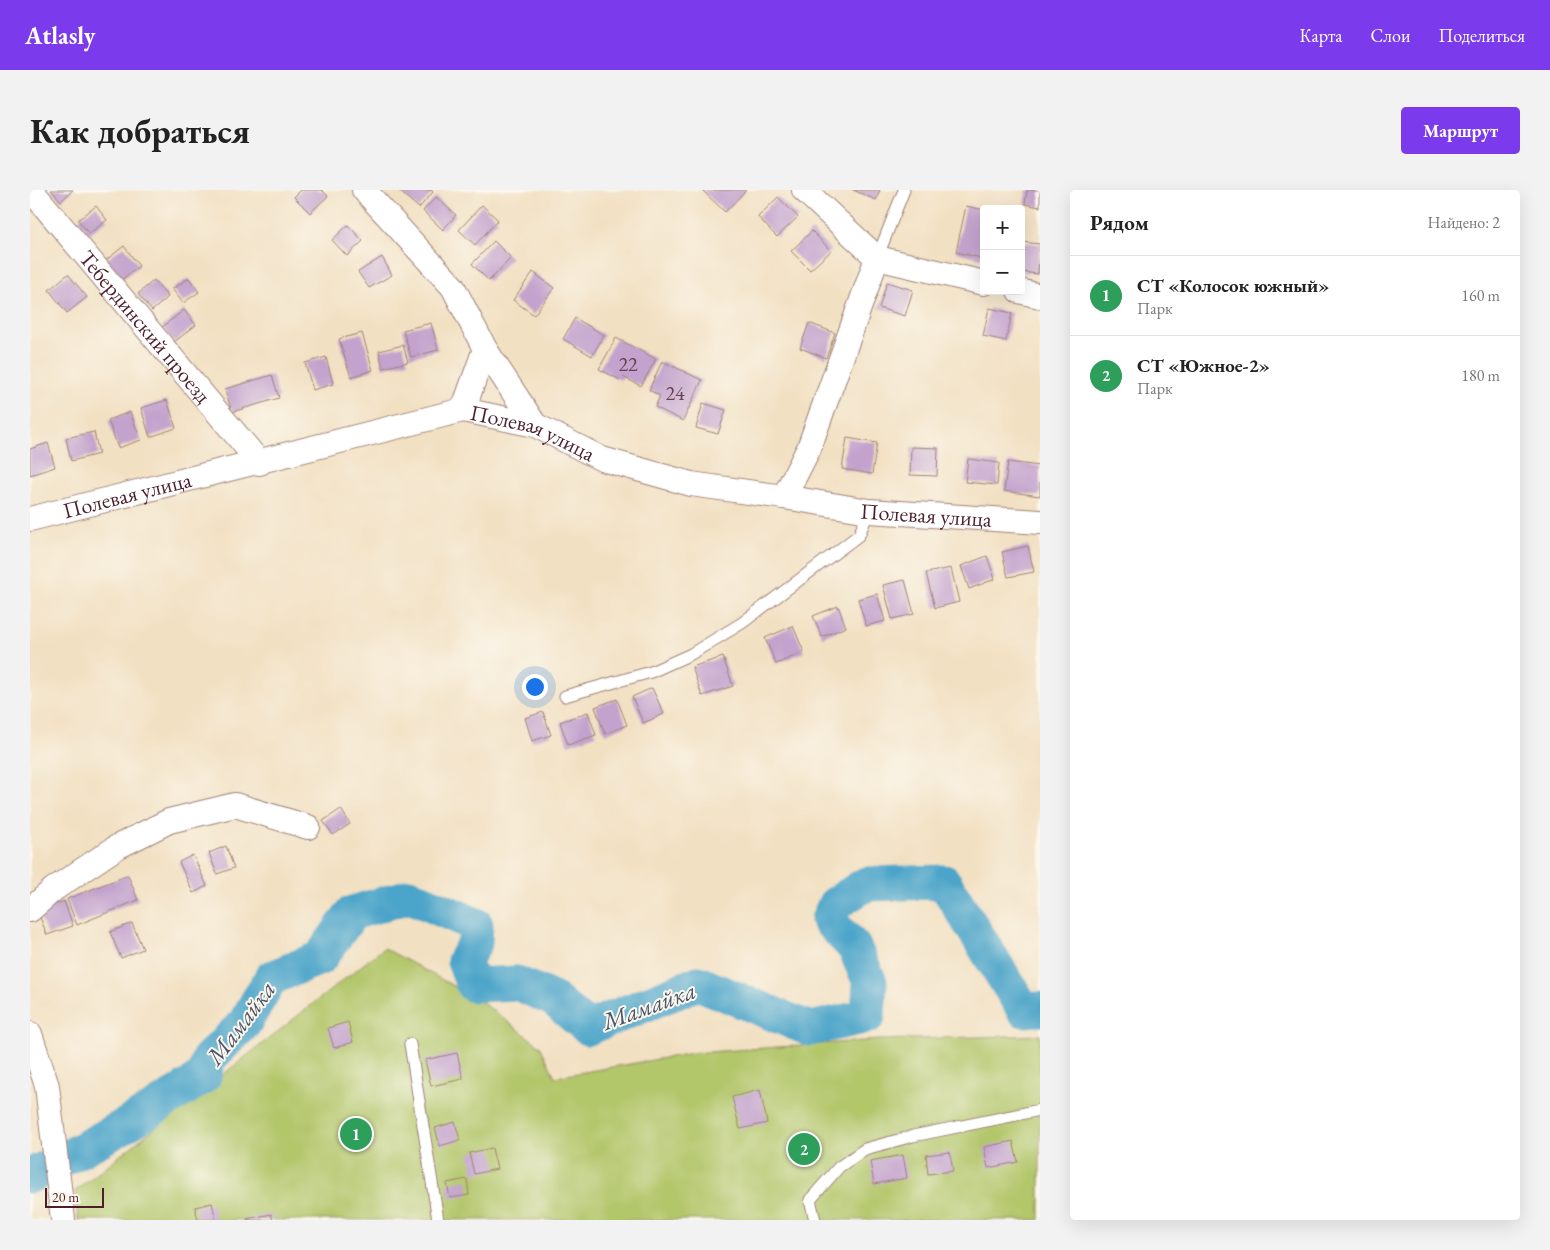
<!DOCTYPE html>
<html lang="ru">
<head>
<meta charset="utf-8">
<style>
	:root { --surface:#fff; --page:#f2f2f2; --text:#222; --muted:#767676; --line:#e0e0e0; --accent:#7c3aed }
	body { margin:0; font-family:"EB Garamond",serif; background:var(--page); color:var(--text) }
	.controls { position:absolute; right:15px; top:15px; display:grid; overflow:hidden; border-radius:5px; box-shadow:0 5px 20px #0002 }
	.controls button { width:45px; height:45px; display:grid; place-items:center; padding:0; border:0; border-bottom:1px solid var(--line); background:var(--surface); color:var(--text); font:25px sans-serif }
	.scale { position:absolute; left:15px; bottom:12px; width:59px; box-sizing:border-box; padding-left:5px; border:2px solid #4a1f2b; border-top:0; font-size:14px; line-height:18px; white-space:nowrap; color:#4a1f2b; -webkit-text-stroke:4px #fbf7ec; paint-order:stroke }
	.you { position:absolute; left:504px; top:496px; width:18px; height:18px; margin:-12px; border:4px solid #fff; border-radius:50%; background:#1a73e8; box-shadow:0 0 0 8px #1a73e833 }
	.badge { display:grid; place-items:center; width:32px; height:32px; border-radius:50%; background:var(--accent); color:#fff; font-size:16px; font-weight:700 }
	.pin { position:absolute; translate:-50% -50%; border:2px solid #fff; box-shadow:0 1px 5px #0006 }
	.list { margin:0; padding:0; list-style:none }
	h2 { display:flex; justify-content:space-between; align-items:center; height:65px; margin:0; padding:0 20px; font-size:21px }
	h2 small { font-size:16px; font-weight:400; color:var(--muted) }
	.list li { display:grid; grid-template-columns:32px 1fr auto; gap:15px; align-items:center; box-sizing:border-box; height:80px; padding:0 20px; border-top:1px solid var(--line) }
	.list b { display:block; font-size:19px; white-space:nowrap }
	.list p { margin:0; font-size:16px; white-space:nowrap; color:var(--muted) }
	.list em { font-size:16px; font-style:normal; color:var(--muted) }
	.map { position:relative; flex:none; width:1010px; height:1030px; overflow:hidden; border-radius:5px }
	header { display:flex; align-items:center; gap:30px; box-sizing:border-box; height:70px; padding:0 25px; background:var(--accent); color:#fff }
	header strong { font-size:24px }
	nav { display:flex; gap:28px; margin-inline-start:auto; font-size:18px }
	.intro { display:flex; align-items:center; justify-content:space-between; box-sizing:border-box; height:120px; padding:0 30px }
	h1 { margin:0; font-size:35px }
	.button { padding:12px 22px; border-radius:5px; background:var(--accent); color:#fff; font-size:18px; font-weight:700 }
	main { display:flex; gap:30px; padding:0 30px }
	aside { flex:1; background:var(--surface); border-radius:5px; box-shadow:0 5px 20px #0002 }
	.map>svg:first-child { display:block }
</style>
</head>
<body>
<header>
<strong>Atlasly</strong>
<nav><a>Карта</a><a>Слои</a><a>Поделиться</a></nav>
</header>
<div class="intro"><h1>Как добраться</h1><a class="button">Маршрут</a></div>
<main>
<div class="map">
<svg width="1010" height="1030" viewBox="0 0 1010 1030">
	<rect width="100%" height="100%" fill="#fbf7ec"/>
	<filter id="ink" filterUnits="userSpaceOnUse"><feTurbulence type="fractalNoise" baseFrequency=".02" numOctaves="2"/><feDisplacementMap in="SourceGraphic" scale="10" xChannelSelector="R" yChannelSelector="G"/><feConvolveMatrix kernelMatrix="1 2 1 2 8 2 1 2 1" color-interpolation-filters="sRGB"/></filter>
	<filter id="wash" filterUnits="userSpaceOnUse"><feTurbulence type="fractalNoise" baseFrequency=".0096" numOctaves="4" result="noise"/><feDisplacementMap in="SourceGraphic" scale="20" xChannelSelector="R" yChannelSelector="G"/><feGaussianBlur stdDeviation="1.12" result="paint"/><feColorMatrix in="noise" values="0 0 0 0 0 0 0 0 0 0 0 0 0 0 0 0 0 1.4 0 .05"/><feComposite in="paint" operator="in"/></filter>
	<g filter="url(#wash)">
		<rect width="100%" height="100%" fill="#f2e0c2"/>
		<path fill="#b2c66a" stroke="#7e724a" d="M354,758L449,810L510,856L525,887L663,863L848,850L1010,845V1030H48L45,1001Z"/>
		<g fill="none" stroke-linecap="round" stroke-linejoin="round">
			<path stroke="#4ca4c9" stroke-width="35" d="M0,986C60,956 119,924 174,886L178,869L214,834L241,788L290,768L322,723L380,706L446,735L445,753L434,771L443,795L487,793L523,809L558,838L668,793L780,839L838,826L840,792L824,757L798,730L805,714L836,694L914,692L994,820L1010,819"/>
		</g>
		<g id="blocks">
			<g fill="#c3a3cd">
				<path d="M21,0H43L31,11Z"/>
				<path d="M271,0H292L298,6L280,23L264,7Z"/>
				<path d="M368,0H401L403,2L389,18Z"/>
				<path d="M675,0H716L695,22L673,1Z"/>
				<path d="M823,0H850L846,10Z"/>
				<path d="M997,0H1010V17L995,14Z"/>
				<path d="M406,7L426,25L413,40L393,21Z"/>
				<path d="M748,7L768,27L747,47L728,27Z"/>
				<path d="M452,15L468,30L445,55L429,40Z"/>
				<path d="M66,16L77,30L59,44L48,30Z"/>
				<path d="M936,16L954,20V53L951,68L926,62Z"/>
				<path d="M318,35L333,51L317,66L302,50Z"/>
				<path d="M782,41L801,61L780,80L761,61Z"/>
				<path d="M464,51L481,68L459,91L442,74Z"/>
				<path d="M991,52L1010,54L1008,84L991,82Z"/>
				<path d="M94,56L109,76L90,91L75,71Z"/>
				<path d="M352,67L362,85L339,98L328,82Z"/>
				<path d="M503,82L524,98L504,125L483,110Z"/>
				<path d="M38,84L57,107L37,123L19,100Z"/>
				<path d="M159,88L169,102L153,113L142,99Z"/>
				<path d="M124,90L138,107L122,121L108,104Z"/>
				<path d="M857,92L883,100L875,126L849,118Z"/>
				<path d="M959,118L982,123L976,151L953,146Z"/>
				<path d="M154,120L166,135L144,152L132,137Z"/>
				<path d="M545,128L574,145L562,166L533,149Z"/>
				<path d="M401,133L408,160L381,167L373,140Z"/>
				<path d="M779,133L805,143L796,168L770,158Z"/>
				<path d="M332,143L343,180L321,187L309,149Z"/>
				<path d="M586,148L626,169L611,196L593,187L590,190L569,179Z"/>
				<path d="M373,155L378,172L353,178L349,161Z"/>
				<path d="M296,167L303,194L283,200L275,173Z"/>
				<path d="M632,171L672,190L653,231L625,217L630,206L619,200Z"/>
				<path d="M242,185L249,208L202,222L195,199Z"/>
				<path d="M137,210L146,238L120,247L111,218Z"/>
				<path d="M673,213L696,220L688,244L666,238Z"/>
				<path d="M100,222L111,250L88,258L78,230Z"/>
				<path d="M64,242L69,264L41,271L36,248Z"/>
				<path d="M817,248L847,253L842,284L812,279Z"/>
				<path d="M18,253L25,277L0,285V259Z"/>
				<path d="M881,257L908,258L907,286L880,285Z"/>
				<path d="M938,269L969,273L967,295L935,292Z"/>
				<path d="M978,272L1010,276V306L974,301Z"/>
				<path d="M998,356L1004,382L978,387L972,362Z"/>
				<path d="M957,366L965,389L939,399L931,376Z"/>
				<path d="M921,378L929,412L905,418L896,383Z"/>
				<path d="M875,390L884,424L862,429L853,395Z"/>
				<path d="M847,404L855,431L836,436L828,409Z"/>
				<path d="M808,416L816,437L792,447L783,426Z"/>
				<path d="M763,436L774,462L746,474L735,448Z"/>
				<path d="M693,467L703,496L672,506L662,477Z"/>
				<path d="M622,498L634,524L613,533L602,507Z"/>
				<path d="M587,509L597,535L575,544L565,517Z"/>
				<path d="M513,522L521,545L502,551L495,528Z"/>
				<path d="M558,522L566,545L538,555L530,532Z"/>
				<path d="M311,619L320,634L303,645L293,631Z"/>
				<path d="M196,656L204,678L187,684L179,663Z"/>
				<path d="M163,665L177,696L163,703L149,672Z"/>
				<path d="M98,685L108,710L47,735L37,709Z"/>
				<path d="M34,711L43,736L17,745L8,722Z"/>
				<path d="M102,733L113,759L91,768L80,742Z"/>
				<path d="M318,832L323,852L304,858L298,838Z"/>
				<path d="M427,863L433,889L401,896L395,870Z"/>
				<path d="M730,900L737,933L710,939L702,907Z"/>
				<path d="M425,932L430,950L410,956L405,938Z"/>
				<path d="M983,951L988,972L958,978L954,957Z"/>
				<path d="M462,958L467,979L444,984L439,963Z"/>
				<path d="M920,962L923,981L898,984L896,965Z"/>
				<path d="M873,965L877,988L844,994L840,971Z"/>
				<path d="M437,989L439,1005L420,1008L417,993Z"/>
				<path d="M182,1013L186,1030H168L165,1017Z"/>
				<path d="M241,1024L243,1030H217V1029Z"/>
			</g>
		</g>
	</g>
	<g filter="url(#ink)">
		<use href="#blocks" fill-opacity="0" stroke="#9e8076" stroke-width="1"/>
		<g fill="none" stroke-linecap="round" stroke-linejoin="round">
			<g stroke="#9e8076" stroke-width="13">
				<g id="lane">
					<path d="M847,68L874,0"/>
					<path d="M535,506L621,482L661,464L712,433L829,345L839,321"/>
					<path d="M380,854L408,1030"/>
					<path d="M785,1030L780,1010L809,977L835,959L883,946L1010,920"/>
				</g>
			</g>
			<g stroke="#9e8076" stroke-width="26">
				<g id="street">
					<path id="s1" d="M1,0L230,273"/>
					<path d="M334,0L423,97L455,159L505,235"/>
					<path d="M774,0L847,68L954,93"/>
					<path d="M989,101L1010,106"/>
					<path d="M433,220L455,159"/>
					<path d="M754,307L779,258L847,68"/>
					<path id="s2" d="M0,329L433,220L505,235L572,269L661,294L754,307L839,321L1010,332"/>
					<path d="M0,720L24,699L87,657L139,631L205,615L278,637"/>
					<path d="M0,844L17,896L33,1030"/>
				</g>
			</g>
			<use href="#lane" stroke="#fff" stroke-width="11"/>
			<use href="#street" stroke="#fff" stroke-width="24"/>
		</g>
	</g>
	<g text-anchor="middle" stroke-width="4" stroke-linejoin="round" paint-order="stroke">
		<g font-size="20" fill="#684054">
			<text x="598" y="181">22</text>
			<text x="645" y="210">24</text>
		</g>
		<g font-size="22" fill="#4a1f2b" stroke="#fbf7ec">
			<text dy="8" stroke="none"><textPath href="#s1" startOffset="178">Тебердинский проезд</textPath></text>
			<text dy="8" stroke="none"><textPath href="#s2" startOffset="520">Полевая улица</textPath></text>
			<text dy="8" stroke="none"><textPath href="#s2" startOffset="100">Полевая улица</textPath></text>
			<text dy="8" stroke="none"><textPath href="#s2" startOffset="925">Полевая улица</textPath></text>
		</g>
		<g font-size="24" font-style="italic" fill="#4b546a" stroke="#fbf7ec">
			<text transform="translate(619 816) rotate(-20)" y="8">Мамайка</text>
			<text transform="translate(211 833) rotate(-53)" y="8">Мамайка</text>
		</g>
	</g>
</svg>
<div class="controls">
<button>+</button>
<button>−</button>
</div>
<div class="scale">20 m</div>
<div class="you"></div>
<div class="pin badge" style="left:326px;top:944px;background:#2e9e5b">1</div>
<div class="pin badge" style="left:774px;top:959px;background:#2e9e5b">2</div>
</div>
<aside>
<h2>Рядом<small>Найдено: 2</small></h2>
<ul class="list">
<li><span class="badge" style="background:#2e9e5b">1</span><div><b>СТ «Колосок южный»</b><p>Парк</p></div><em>160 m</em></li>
<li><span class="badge" style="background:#2e9e5b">2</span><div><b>СТ «Южное-2»</b><p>Парк</p></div><em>180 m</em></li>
</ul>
</aside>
</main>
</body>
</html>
